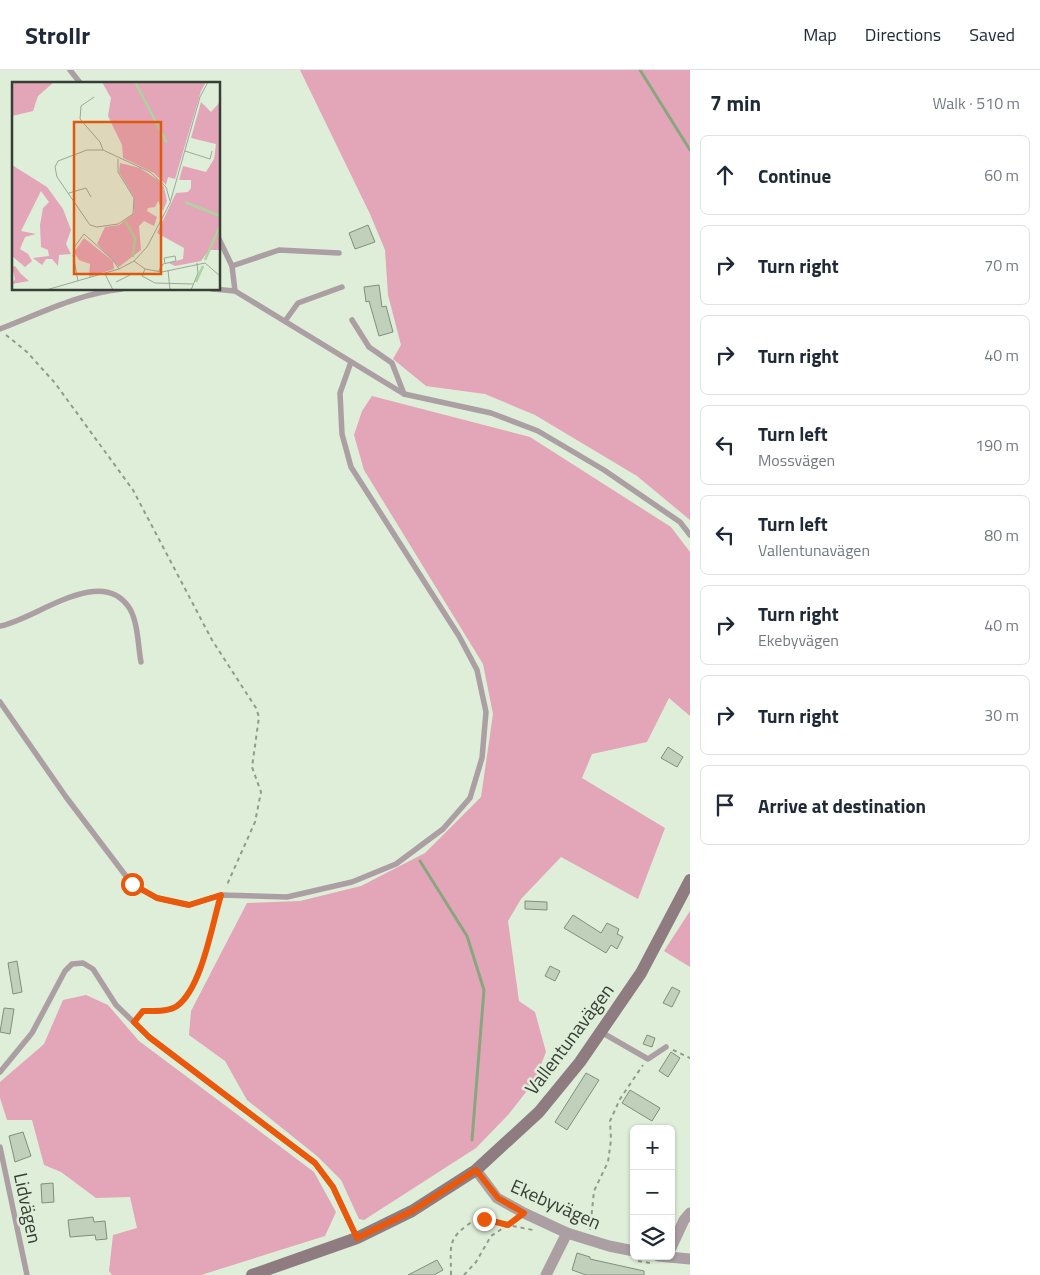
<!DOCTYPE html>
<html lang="en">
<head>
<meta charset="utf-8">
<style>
	:root { --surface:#fff; --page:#f2f2f3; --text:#1f2937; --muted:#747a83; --line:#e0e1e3 }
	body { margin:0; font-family:"Titillium Web",sans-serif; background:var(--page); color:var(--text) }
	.controls { position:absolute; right:15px; bottom:15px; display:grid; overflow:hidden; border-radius:8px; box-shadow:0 1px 4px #0004 }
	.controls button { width:45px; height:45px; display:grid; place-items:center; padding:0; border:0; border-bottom:1px solid var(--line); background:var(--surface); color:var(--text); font:25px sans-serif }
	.stop { position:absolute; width:15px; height:15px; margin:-11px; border:4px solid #ea580c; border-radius:50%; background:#fff }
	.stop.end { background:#ea580c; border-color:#fff; box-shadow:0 1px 5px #0008 }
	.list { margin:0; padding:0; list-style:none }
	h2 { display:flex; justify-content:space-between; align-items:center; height:65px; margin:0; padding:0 20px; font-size:21px }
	h2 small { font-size:16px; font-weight:400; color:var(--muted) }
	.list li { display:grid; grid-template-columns:32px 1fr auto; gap:15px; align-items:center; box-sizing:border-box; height:80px; margin:0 10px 10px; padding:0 10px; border:1px solid var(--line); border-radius:8px }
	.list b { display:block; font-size:19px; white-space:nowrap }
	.list p { margin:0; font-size:16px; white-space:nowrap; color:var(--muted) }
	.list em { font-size:16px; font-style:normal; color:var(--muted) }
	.icon { flex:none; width:28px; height:28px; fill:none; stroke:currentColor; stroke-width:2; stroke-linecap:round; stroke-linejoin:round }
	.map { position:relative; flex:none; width:690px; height:1205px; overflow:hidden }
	header { display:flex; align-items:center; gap:30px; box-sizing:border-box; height:70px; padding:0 25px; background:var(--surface); border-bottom:1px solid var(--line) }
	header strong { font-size:24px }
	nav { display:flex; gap:28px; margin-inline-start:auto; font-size:18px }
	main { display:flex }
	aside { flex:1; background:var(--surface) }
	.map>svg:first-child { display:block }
</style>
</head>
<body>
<header>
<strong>Strollr</strong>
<nav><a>Map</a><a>Directions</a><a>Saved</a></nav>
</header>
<main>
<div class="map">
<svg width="690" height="1205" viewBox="0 0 690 1205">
	<rect width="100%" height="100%" fill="#deeed8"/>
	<g fill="#e3a5b8">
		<path d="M300,0H690V450L637,406L535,345L485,324L426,316L393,289L401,275L388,225L385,180L370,144Z"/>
		<path d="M372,326L530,367L671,457L690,482V646L669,628L647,672L592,684L582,708L665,758L638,829L561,787L521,829L508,851L519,931L535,942L546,982L534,1012L508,1045L476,1078L364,1150L359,1149L341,1110L317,1086L247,1030L225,991L189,965L191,941L247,833L300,831L361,816L425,783L481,727L493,644L483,594L364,400L354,365L362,341Z"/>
		<path d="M690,841V897L664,881Z"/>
		<path d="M86,925L108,935L139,971L314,1102L336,1142L325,1166L201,1205H112L109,1201L113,1165L137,1158L130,1127L96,1128L61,1102L44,1095L32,1050H7L0,1028V1012L44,974L63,930Z"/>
	</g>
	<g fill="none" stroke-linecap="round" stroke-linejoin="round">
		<g stroke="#89a77e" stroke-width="3">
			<path d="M640,0L690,80"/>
			<path d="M420,791L467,866L484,920L472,1070"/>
		</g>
	</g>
	<g fill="#c1d0bb" stroke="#808f7b">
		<path d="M368,155L375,172L355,179L349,163Z"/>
		<path d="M379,215L382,237L386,236L393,262L379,266L369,231L366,232L364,217Z"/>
		<path d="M668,677L683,687L677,697L661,688Z"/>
		<path d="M525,831L547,832V840L525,839Z"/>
		<path d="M573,845L601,863L607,853L619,859L617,864L623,867L617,879L611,875L606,883L564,858Z"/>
		<path d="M17,891L22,922L13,924L8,893Z"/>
		<path d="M550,896L560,901L555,911L545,906Z"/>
		<path d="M672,917L680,921L672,937L663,933Z"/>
		<path d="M4,938L14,939L10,964L0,962Z"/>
		<path d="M647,965L655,968L652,977L643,974Z"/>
		<path d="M671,982L680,988L668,1007L659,1001Z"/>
		<path d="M586,1003L599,1010L567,1060L555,1052Z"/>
		<path d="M630,1020L660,1038L652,1051L622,1033Z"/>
		<path d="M23,1062L31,1086L15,1092L9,1066Z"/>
		<path d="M53,1113L54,1132L42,1133L41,1114Z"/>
		<path d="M93,1147L94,1152L105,1151L107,1169L96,1170L95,1165L70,1167L68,1150Z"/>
		<path d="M577,1183L590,1187V1189L644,1201V1205H586L572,1200Z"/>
		<path d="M437,1190L443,1200L434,1205H408Z"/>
	</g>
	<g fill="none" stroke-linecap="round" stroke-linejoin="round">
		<g stroke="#909b8b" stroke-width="2" stroke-dasharray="4 4" stroke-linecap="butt">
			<path d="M6,265L27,282L55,313L133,420L212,570L256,638L259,647L252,697L261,722L255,752L226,817"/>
			<path d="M139,946L143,941C153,941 167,942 177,936C204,919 209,864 218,835"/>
			<path d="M673,980L690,988"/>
			<path d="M590,1160L594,1121L608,1092L611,1070L610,1051L620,1029L643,995"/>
			<path d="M638,1191L650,1193"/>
			<path d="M451,1205C451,1173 446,1169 476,1149L533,1160"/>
			<path d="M464,1205L476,1192L491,1166L514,1151"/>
		</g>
		<g stroke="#ac9fa3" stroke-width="5.5">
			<path d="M70,0L81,14"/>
			<path d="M219,169L232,196L235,221"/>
			<path d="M232,196L279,180L339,183"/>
			<path d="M212,219L235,221L404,324L491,343L538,361L604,400L680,452L690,465"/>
			<path d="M352,250L369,277L392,293L404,324"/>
			<path d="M285,251L298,233L342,217"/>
			<path d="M0,259C39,244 80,223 122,219"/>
			<path d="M0,556C35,550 102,493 130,539C138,553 138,576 141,592"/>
			<path d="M0,632L66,727L132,814L157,828L189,835L221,825L287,827L352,812L396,794L443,759L470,728L482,688L486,642L477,600L459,566L351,397L342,364L340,323L351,292"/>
			<path d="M601,962L648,989L666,977"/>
			<path d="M0,1002L32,963L65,901L72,894L83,893L93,899L116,935L149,967L315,1093L333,1117L357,1168"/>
			<path d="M0,1077L27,1205"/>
		</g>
		<g stroke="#ac9fa3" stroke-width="11">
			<path d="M476,1100L497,1128L524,1143L567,1163L609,1176L634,1181"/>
			<path d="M671,1178L684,1150L690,1143"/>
			<path d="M658,1186L690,1189"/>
			<path d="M546,1205L567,1163"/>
		</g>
		<path stroke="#8e7c81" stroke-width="12" d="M252,1205L357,1168L412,1141L476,1100L539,1042L580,992L641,903L690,810"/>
	</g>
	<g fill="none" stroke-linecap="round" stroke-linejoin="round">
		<path stroke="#ea580c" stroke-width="6" d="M132,814L157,828L189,835L221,825C212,854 202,918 177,936C168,942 154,941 143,941L134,952L149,967L315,1093L333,1117L357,1168L412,1141L476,1100L498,1128L524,1143L508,1155L484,1149"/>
	</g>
	<g text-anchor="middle" stroke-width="5" stroke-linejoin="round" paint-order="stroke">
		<g font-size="19" fill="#373e35" stroke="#deeed8">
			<text transform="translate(569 969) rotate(-53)" y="7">Vallentunavägen</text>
			<text transform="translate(556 1134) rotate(24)" y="7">Ekebyvägen</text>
			<text transform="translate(28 1138) rotate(78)" y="7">Lidvägen</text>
		</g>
	</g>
	<g transform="translate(12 12)">
		<rect width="208" height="208" fill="#deeed8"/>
		<path d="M0,0H42L26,14L21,29L0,34ZM90,0H194L189,9L163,97L156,95L154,103L142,91L111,76L110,63L96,34L99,16ZM189,20L199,30L207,21V168H197L189,179L163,184L157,181L171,177L172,166L145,151L164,111L176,110L179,106V98H167L171,84L194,90L202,77L204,62L179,56ZM108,81L128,86L146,98L152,105L155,119L151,129L146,119L143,125L136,126L135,129L145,135L142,144L132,139L127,144L129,168L107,185L85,162L93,145L107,143L122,131V115L107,90ZM0,83L35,105L51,127L59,148L54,162L59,172L47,173L46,184L40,177H34L30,183L21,176L37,174L36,168L29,165L28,143L31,126L37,120L29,109L9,149L24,152L13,155L8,167L16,172L20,179L13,185L0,174ZM72,156L101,179L102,187L77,195L78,182L67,178L62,170ZM3,184L9,192L17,199L0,202L3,197L0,185Z" fill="#e3a5b8"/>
		<path fill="none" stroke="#acd49d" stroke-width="2.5" d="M123,0L155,61M173,120L208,134M114,140L123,156L121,175M193,178L208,144M184,200L191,184"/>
		<path fill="none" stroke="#9ba897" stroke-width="1" d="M82,15L69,24L68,37L88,60L91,68M173,69L198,77L200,69M106,77V90L122,116L121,132L106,142L85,145L78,143L45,95L43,85L46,79L75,68H91L138,90L154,105L158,119M57,111L74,106L79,115M61,167L72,152L101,178L107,187M61,173L66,199M122,179L133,187L150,190L193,181L208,194M133,187L130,194L143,201L181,202M156,188L158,208M146,190L151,182L164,179L163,174L152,176L153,181M93,192L101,208M104,200L118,193M34,208L107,187L122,179L135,165L158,121L188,15L196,0M179,208L186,191L185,181"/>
		<path fill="#df580e" fill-opacity="0.15" stroke="#df580e" stroke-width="2.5" d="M62,40H149V192H62Z"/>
		<rect width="208" height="208" fill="none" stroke="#373e35" stroke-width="2.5"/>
	</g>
</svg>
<div class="controls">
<button>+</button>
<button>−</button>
<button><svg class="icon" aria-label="layers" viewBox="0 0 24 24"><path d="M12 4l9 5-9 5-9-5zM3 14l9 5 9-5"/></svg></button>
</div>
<div class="stop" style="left:132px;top:814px"></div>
<div class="stop end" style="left:484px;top:1149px"></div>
</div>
<aside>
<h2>7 min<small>Walk · 510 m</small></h2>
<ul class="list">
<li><svg class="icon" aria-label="ahead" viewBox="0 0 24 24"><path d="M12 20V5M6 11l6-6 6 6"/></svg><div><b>Continue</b></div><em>60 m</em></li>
<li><svg class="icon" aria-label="right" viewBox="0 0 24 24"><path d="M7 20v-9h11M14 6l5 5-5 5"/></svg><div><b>Turn right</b></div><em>70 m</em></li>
<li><svg class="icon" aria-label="right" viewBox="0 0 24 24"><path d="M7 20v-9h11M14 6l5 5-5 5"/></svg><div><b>Turn right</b></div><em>40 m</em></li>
<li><svg class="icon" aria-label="left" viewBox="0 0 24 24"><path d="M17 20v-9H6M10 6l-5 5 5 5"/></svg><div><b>Turn left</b><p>Mossvägen</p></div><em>190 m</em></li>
<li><svg class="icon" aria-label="left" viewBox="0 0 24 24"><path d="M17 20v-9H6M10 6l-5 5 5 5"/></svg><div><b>Turn left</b><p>Vallentunavägen</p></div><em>80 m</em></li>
<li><svg class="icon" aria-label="right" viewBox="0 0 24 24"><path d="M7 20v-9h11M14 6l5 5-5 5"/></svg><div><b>Turn right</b><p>Ekebyvägen</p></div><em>40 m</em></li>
<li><svg class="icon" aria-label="right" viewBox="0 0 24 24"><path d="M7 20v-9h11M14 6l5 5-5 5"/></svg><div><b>Turn right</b></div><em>30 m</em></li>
<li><svg class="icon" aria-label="arrive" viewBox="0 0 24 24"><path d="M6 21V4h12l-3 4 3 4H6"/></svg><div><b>Arrive at destination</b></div></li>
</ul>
</aside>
</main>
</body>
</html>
